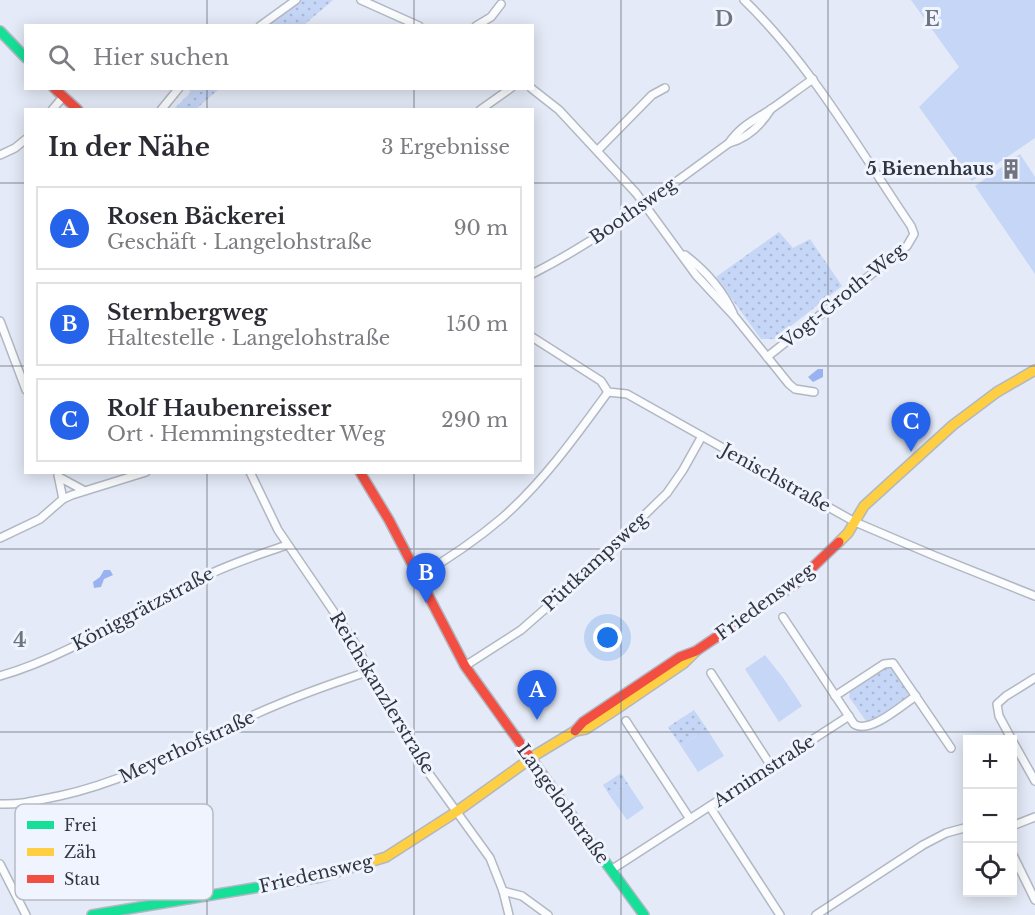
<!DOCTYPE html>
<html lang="de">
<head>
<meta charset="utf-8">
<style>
	:root { --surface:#fff; --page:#f7f7f7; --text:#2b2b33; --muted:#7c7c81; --line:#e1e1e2; --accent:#2563eb }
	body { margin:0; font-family:"Libre Baskerville",serif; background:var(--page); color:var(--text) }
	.controls { position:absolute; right:18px; bottom:18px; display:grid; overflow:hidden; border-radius:0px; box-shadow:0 3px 15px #0003 }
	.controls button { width:54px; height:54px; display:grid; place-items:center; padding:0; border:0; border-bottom:2px solid var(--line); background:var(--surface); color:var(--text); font:30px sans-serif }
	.you { position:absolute; left:608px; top:638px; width:21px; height:21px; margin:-15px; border:4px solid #fff; border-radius:50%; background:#1a73e8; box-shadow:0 0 0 9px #1a73e833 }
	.badge { display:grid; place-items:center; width:39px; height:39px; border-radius:50%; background:var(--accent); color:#fff; font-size:20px; font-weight:700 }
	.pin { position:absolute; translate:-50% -50px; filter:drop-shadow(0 2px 3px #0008) }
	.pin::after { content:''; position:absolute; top:32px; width:21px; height:18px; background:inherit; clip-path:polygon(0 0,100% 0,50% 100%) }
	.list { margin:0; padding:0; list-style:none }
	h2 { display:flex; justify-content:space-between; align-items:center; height:78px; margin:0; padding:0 24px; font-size:26px }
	h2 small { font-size:20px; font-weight:400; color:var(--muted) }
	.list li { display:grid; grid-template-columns:39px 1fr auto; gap:18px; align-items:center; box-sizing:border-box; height:84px; margin:0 12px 12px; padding:0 12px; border:2px solid var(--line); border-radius:0px }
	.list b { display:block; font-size:22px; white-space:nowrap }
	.list p { margin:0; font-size:20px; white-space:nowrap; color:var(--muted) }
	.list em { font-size:20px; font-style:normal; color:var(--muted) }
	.icon { flex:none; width:33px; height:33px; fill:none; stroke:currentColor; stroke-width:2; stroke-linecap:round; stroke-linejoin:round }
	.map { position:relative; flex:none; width:1035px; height:915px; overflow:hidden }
	.search { position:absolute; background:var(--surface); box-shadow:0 3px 15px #0003; left:24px; top:24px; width:510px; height:66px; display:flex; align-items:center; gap:15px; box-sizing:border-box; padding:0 21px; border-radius:0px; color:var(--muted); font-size:22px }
	.panel { position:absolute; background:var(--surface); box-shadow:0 3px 15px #0003; left:24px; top:108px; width:510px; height:366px; border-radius:0px }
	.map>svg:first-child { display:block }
</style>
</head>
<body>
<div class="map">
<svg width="1035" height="915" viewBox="0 0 1035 915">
	<defs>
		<pattern id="park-dots" width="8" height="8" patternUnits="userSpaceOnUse" patternTransform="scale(1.5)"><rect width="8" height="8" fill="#c6d6f6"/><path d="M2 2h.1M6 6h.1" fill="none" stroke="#abb8d4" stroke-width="1.8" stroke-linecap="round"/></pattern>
	</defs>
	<rect width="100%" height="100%" fill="#e4eaf7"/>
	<g fill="#c6d6f6">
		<path d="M911,0H1035V138L972,181L919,107L959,67Z"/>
		<path d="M1020,154L1035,177V274L975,186Z"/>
		<path d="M765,655L784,679L802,706L779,722L745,669Z"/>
		<path d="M707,729L724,756L698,772L681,746Z"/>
		<path d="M628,784L644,808L627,820L610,796Z"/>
	</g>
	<g fill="url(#park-dots)">
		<path d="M301,0H333L304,25L264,26Z"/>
		<path d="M188,89H219L196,109H174L191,92Z"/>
		<path d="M779,232L793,248L810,239L842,286L787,329L786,334L778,339H761L716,277Z"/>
		<path d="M889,666C897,670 908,687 908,696C901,706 878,722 866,721L849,697L851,689Z"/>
		<path d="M694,710L707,729L681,746L668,727Z"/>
		<path d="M621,773L628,784L610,796L603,785Z"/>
	</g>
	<g fill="#98b3ef">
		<path d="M818,369H823V377L813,382L808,377Z"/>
		<path d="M104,570H110L113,575L104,579L101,587L94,588L93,582L100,577Z"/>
	</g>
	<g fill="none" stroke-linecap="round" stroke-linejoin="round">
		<g stroke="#b2b7c2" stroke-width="10">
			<g id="street">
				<path d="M361,0L419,26"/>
				<path d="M744,0C812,66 858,148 911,226L914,234L907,246L767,357"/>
				<path d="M260,26L296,0"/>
				<path d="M476,26L491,17L501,4"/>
				<path d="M531,88L559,110L636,193L696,275L735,317L789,384L795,389L814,392"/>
				<path d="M52,110L63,97"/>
				<path d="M161,110L179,88"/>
				<path d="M480,110L511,88"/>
				<path d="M729,143C741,125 757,119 774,107C787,98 800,88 813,79"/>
				<path d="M598,150L652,95L665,88"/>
				<path d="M0,155L15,148L26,139"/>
				<path d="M685,255C706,271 722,289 733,313"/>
				<path d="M532,274C603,238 666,189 729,143C748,138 761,125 771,109"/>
				<path d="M0,321L26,390"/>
				<path d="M532,337L601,381L608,392L627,394L855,522L935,556L1035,596"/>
				<path d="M250,472L278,530L353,640L391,710L430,775L490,858L503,891L509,915"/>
				<path d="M58,475L63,499"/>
				<path d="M59,477L83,490"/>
				<path d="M0,538L40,519L63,499L72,495L146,472"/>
				<path d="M419,576C448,559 476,540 502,518C543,482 576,436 608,392"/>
				<path d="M783,617L854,724C869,735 902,705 916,696"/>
				<path d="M465,666L521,630L577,581L667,493L683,470L702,436"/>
				<path d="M711,673L771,766"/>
				<path d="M0,676C76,654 139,607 210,574C235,562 261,554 287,545"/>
				<path d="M835,696L884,664L893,663L951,748"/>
				<path d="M626,721L690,819"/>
				<path d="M1012,740L999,716L997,704L1006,696L1035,678"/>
				<path d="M1012,740L1035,781"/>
				<path d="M0,804C20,805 39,800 59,796C128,781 183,749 245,719C285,700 327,685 370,671"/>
				<path d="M710,807L780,915"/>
				<path d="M1012,826L1035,817"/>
				<path d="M1012,853L1035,900"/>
				<path d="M0,864L26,915"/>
				<path d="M611,870L849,716"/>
				<path d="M503,891L522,896L548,915"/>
				<path d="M816,915L923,845L946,833L968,827"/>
			</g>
		</g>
		<g stroke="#b2b7c2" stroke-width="12">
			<g id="fast">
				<path d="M0,31L26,58"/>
				<path d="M598,852L644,915"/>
				<path d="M92,915L320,877L363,864"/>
			</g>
		</g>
		<g stroke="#b2b7c2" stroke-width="12">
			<g id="slow">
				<path d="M839,542L848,533L864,506L953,425L997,392L1035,370"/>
				<path d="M363,864L386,857L456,812L537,754L575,731L586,729L618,708L684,663L696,651"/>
			</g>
		</g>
		<g stroke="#b2b7c2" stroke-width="12">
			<g id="jam">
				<path d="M54,88L78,110"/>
				<path d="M360,472L389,520L465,666L598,852"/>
				<path d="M575,731L583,722L680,657L696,651L795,584L839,542"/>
			</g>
		</g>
		<use href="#street" stroke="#fbfcfe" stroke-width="7"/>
		<use href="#fast" stroke="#16e098" stroke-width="9"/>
		<use href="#slow" stroke="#ffcf43" stroke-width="9"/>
		<use href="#jam" stroke="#f24e42" stroke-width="9"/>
	</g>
	<path fill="none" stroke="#70747f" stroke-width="1.5" stroke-opacity="0.55" d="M207,0V26M414,0V26M621,0V915M828,0V915M207,88V110M414,88V110M0,183H26M532,183H1035M0,366H26M532,366H1035M207,472V915M414,472V915M0,549H1035M0,732H1035"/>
	<defs>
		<g id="building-bare" transform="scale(1.62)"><path d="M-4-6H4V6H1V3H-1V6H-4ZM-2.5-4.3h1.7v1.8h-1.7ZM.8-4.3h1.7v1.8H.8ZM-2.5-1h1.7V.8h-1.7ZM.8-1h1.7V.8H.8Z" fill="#70747f" stroke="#eff4fe" stroke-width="2.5" paint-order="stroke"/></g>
	</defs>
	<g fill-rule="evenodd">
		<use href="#building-bare" x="1011" y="169"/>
	</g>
	<g text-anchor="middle" stroke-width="6" stroke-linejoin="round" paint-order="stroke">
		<g font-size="18" font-weight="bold" fill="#31353f" stroke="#eff4fe" text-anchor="end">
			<text x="994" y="175">5 Bienenhaus</text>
		</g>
		<g font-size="18" fill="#31353f" stroke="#eff4fe">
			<text transform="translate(633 211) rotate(-35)" y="6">Boothsweg</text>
			<text transform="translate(843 296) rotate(-39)" y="6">Vogt-Groth-Weg</text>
			<text transform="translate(776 478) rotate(29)" y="6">Jenischstraße</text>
			<text transform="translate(595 562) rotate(-43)" y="6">Püttkampsweg</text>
			<text transform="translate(765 602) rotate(-36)" y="6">Friedensweg</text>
			<text transform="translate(143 609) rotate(-28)" y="6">Königgrätzstraße</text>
			<text transform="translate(382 693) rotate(59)" y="6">Reichskanzlerstraße</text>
			<text transform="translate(187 747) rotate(-25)" y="6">Meyerhofstraße</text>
			<text transform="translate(764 771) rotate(-33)" y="6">Arnimstraße</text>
			<text transform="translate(563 804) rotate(54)" y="6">Langelohstraße</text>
			<text transform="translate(316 874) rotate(-13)" y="6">Friedensweg</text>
		</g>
	</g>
	<rect x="15" y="804" width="198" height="96" rx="9" fill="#eff4fe" stroke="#b6bbc5" stroke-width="1.5"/>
	<rect x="27" y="821" width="27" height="8" fill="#16e098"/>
	<rect x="27" y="848" width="27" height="8" fill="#ffcf43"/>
	<rect x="27" y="875" width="27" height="8" fill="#f24e42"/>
	<g font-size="16" fill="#31353f">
		<text x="64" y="831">Frei</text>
		<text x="64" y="858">Zäh</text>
		<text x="64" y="885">Stau</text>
	</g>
	<g font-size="20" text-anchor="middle" font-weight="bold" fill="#70747f" stroke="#eff4fe" stroke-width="6" stroke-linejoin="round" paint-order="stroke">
		<text x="724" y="26">D</text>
		<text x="932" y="26">E</text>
		<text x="20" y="647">4</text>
	</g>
</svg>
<div class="controls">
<button>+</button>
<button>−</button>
<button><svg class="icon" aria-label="locate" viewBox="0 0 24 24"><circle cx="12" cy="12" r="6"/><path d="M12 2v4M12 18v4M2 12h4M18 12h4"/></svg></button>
</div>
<div class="you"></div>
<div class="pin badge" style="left:537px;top:720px">A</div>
<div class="pin badge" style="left:426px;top:603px">B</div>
<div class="pin badge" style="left:911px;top:452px">C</div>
<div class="search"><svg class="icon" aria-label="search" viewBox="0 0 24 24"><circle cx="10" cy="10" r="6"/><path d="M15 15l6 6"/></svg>Hier suchen</div>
<section class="panel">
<h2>In der Nähe<small>3 Ergebnisse</small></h2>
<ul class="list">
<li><span class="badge">A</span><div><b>Rosen Bäckerei</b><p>Geschäft · Langelohstraße</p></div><em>90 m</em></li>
<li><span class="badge">B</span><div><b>Sternbergweg</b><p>Haltestelle · Langelohstraße</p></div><em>150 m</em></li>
<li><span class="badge">C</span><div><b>Rolf Haubenreisser</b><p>Ort · Hemmingstedter Weg</p></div><em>290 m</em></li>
</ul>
</section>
</div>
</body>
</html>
